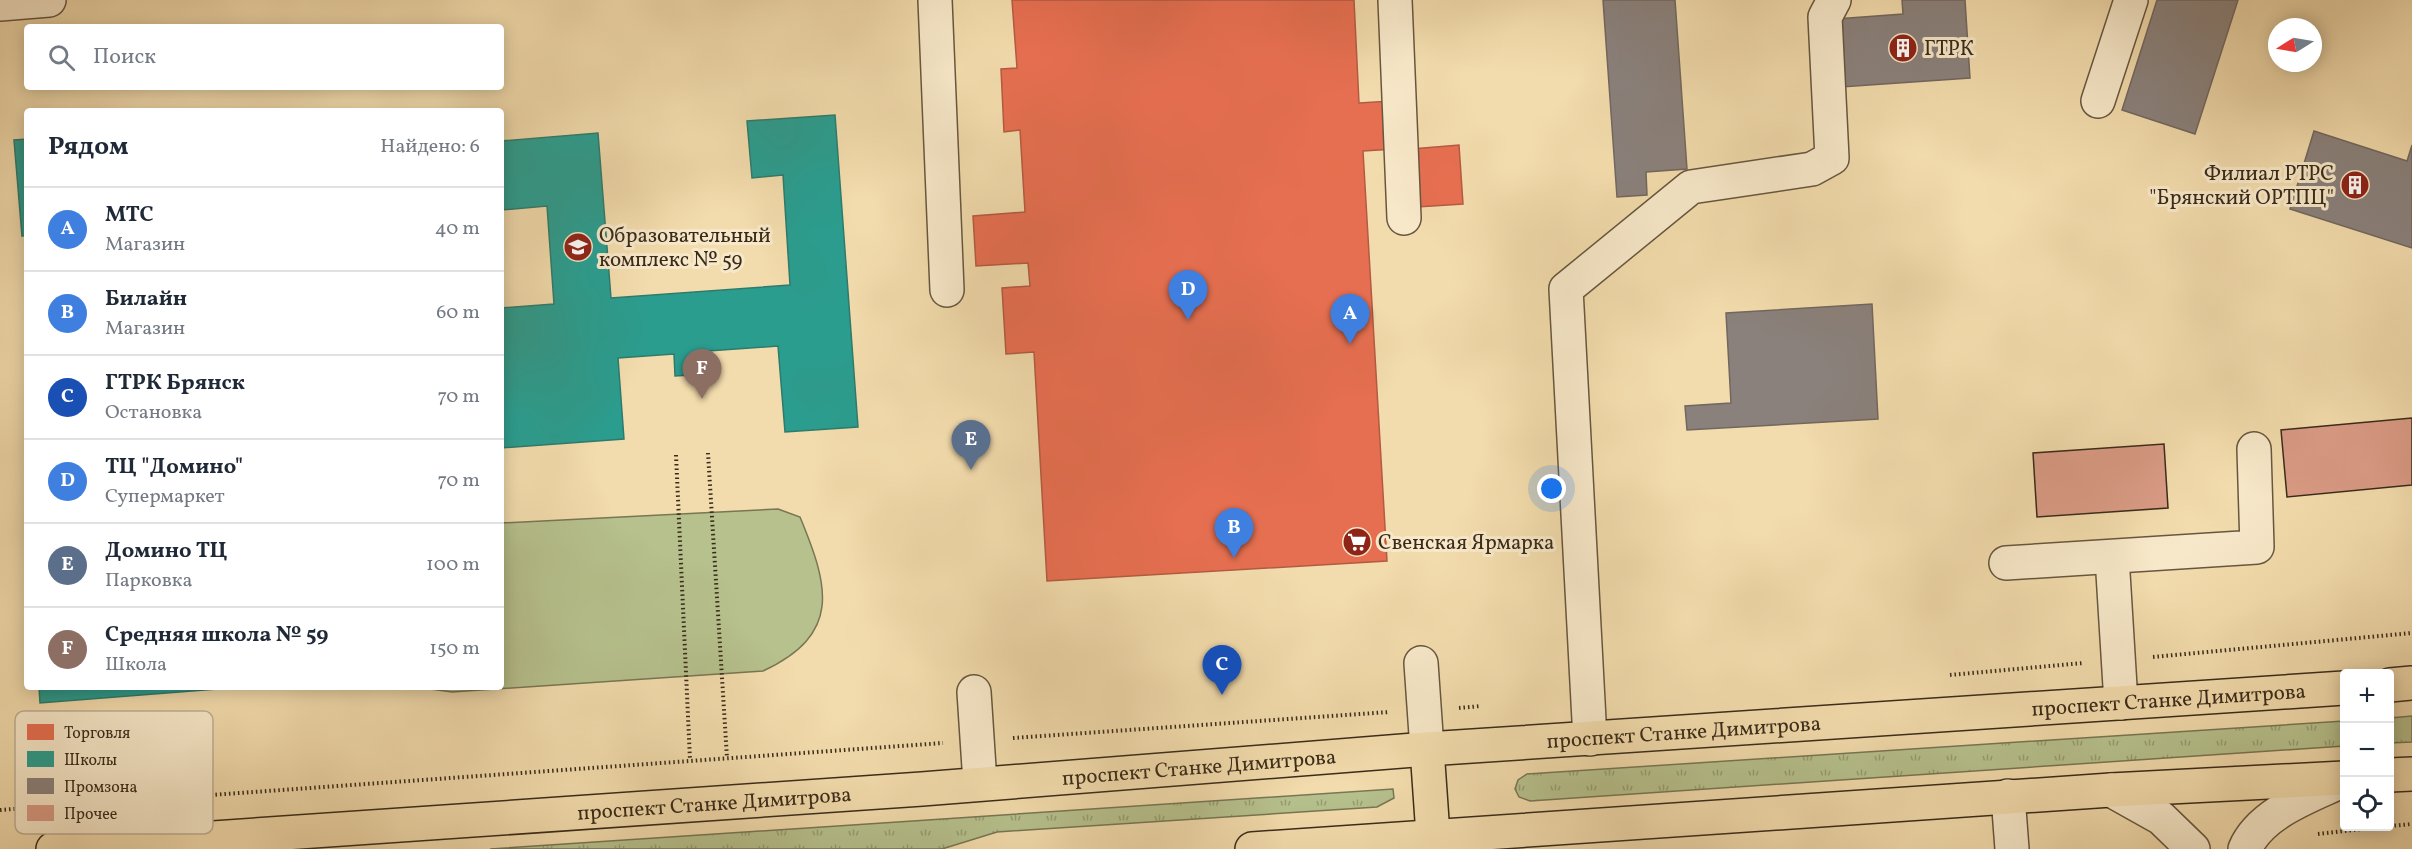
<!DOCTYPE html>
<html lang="ru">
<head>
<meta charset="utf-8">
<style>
	:root { --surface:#fff; --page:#f6f6f7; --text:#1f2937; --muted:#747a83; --line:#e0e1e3; --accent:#111827 }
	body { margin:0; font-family:Vollkorn,serif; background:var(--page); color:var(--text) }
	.controls { position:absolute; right:18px; bottom:18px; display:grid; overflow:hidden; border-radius:6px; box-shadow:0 3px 15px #0003 }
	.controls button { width:54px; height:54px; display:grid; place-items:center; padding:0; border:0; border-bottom:2px solid var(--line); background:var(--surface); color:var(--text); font:30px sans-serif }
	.compass { position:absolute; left:2268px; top:18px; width:54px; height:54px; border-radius:50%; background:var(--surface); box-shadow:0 3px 15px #0003; rotate:259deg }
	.you { position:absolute; left:1552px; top:489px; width:21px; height:21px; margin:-15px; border:4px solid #fff; border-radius:50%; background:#1a73e8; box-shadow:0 0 0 9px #1a73e833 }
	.badge { display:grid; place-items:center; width:39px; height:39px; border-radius:50%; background:var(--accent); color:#fff; font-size:20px; font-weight:700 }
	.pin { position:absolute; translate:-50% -50px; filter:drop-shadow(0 2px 3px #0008) }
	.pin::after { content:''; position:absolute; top:32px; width:21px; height:18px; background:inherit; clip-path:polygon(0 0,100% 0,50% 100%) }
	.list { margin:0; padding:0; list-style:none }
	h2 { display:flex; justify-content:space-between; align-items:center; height:78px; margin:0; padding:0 24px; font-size:26px }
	h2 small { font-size:20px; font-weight:400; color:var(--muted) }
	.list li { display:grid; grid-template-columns:39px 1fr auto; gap:18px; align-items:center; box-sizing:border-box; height:84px; padding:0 24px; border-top:2px solid var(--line) }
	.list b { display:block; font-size:22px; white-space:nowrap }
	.list p { margin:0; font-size:20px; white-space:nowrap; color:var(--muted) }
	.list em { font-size:20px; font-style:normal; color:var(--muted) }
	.icon { flex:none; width:33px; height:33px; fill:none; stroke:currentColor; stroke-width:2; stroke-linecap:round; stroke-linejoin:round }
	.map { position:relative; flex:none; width:2412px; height:849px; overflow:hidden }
	.search { position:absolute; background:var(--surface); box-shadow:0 3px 15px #0003; left:24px; top:24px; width:480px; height:66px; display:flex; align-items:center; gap:15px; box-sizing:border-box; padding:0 21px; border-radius:6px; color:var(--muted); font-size:22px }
	.panel { position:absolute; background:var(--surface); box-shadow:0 3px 15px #0003; left:24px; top:108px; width:480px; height:582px; border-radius:6px }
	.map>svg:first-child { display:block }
</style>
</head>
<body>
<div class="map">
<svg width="2412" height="849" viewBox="0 0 2412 849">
	<defs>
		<pattern id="grass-tufts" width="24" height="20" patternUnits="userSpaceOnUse" patternTransform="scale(1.5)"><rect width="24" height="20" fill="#b6c18d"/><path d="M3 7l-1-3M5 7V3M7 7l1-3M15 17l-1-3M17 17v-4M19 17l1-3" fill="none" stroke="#959d72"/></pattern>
	</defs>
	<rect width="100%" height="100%" fill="#f2dbac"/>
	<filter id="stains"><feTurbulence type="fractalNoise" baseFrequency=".00333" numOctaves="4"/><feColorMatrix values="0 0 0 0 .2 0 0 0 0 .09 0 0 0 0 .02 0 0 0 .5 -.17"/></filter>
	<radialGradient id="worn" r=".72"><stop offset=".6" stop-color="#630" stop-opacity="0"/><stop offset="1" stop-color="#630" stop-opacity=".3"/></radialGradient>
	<g fill="url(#grass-tufts)" stroke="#787654" stroke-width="1.5">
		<path d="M2412,716V742L2390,743V718Z"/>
		<path d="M2344,721V746L1530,801L1519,797L1515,789L1518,780L1527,774Z"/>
		<path d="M1393,789L1394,798L1377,807L997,832L942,849H490Z"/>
	</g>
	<path fill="#b6c18d" stroke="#787654" stroke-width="1.5" d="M778,509L800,517C829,587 842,634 763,671L452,692L416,687H501V523Z"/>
	<g fill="#e76f51" stroke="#b35b41" stroke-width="1.5">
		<path d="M1012,0H1354L1359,103L1391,101L1394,149L1363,151L1387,561L1047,581L1034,352L1006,354L1002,288L1030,286L1028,263L976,266L973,216L1025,212L1020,130L1004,132L1001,69L1017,68Z"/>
		<path d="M1459,145L1463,204L1417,207L1412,149Z"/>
	</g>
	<g fill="#2a9d8f" stroke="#2e7b6c" stroke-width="1.5">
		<path d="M835,115L858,427L785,432L778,346L708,351L709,374L675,376L674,354L618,358L624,439L501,448V308L554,304L547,206L501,210V141L598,133L611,298L790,285L783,175L752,178L747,121Z"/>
		<path d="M27,139V235L22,236L14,140Z"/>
		<path d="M39,687H243L40,703Z"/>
	</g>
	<g fill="#8a817c" stroke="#72675f" stroke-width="1.5">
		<path d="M1603,0H1675L1687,169L1646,172L1647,195L1617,197Z"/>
		<path d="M1902,0H1965L1970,78L1841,87L1836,19L1903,14Z"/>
		<path d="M2157,0H2238L2195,134L2122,110Z"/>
		<path d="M2314,131L2407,161L2412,145V248L2290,209Z"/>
		<path d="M1872,304L1878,419L1687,430L1685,406L1731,403L1726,313Z"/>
	</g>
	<g fill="#da9b85" stroke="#392b1b" stroke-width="1.5">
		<path d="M2412,418V485L2287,497L2281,430Z"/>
		<path d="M2164,444L2168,508L2037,517L2033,453Z"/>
	</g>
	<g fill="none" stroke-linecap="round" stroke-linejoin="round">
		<g stroke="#67573f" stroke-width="36">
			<g id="minor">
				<path d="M935,0L947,290"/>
				<path d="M1395,0L1404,218"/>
				<path d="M0,4L49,0"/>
				<path d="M2098,101L2131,0"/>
				<path d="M2112,557L2121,703"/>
				<path d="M2006,563L2257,547L2254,449"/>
				<path d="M1421,663L1427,749"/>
				<path d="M974,692L980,783"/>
				<path d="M1590,739L1566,289L1691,187L1812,169L1832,158L1825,17L1834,0"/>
				<path d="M2111,790L2161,818L2193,849"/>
				<path d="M2008,796L2012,849"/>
				<path d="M2245,849C2261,812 2311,796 2344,780"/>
			</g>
		</g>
		<g stroke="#392b1b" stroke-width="36">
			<g id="major">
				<path d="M2390,685L2412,683"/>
				<path d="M1427,749L1433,835"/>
				<path d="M2390,775L2412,774"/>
				<path id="s1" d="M53,849L922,789L1427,749L2344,688"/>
				<path d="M1252,849L2111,790L2344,778"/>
			</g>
		</g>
		<g stroke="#392b1b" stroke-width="4" stroke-dasharray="1.5 3" stroke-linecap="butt">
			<path d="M708,453L727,758"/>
			<path d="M676,455L690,760"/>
			<path d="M2153,657L2412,633"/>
			<path d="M1950,675L2083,663"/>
			<path d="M1459,708L1481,706"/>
			<path d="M1013,738L1389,712"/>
			<path d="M0,810L943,743"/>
			<path d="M2390,826L2412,824"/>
			<path d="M2318,834L2389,826"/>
		</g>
		<use href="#minor" stroke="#f7e8c9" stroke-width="33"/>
		<use href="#major" stroke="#f2dbac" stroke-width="33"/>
	</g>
	<defs>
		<g id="building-disc" transform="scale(1.5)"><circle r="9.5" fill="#8f2418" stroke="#f7e8c9"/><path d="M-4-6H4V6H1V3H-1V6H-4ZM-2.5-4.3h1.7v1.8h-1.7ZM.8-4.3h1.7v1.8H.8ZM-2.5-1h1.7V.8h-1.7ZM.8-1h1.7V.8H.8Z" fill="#fff"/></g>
		<g id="school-disc" transform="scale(1.5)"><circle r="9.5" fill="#8f2418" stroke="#f7e8c9"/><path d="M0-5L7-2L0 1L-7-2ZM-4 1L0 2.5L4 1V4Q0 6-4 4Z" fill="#fff"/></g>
		<g id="supermarket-disc" transform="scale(1.5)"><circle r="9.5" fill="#8f2418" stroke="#f7e8c9"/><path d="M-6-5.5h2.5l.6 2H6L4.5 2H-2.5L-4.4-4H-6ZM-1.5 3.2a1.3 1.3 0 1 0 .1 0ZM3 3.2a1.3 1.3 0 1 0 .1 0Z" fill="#fff"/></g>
	</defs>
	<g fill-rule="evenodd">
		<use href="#building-disc" x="1903" y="48"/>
		<use href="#building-disc" x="2355" y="185"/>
		<use href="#school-disc" x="578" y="247"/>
		<use href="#supermarket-disc" x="1357" y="542"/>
	</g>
	<g text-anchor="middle" stroke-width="6" stroke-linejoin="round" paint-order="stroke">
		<g font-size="21" fill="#392b1b" stroke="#f7e8c9" text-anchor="start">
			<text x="1924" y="55">ГТРК</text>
			<text x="2334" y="180" text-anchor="end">Филиал РТРС<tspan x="2334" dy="24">"Брянский ОРТПЦ"</tspan></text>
			<text x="599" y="242">Образовательный<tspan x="599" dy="24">комплекс № 59</tspan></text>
			<text x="1378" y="549">Свенская Ярмарка</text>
		</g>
		<g font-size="21" fill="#392b1b" stroke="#f7e8c9">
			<text dy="7" stroke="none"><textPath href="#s1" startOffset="2121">проспект Станке Димитрова</textPath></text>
			<text dy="7" stroke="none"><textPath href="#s1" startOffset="1635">проспект Станке Димитрова</textPath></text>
			<text dy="7" stroke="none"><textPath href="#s1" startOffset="1149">проспект Станке Димитрова</textPath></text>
			<text dy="7" stroke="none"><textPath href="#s1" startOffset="663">проспект Станке Димитрова</textPath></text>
		</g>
	</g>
	<rect x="15" y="711" width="198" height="123" rx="9" fill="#f7e8c9" stroke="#beaf95" stroke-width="1.5"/>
	<rect x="27" y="724" width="27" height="16" fill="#e76f51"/>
	<rect x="27" y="751" width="27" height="16" fill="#2a9d8f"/>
	<rect x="27" y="778" width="27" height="16" fill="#8a817c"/>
	<rect x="27" y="805" width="27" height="16" fill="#da9b85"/>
	<g font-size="16" fill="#392b1b">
		<text x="64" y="738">Торговля</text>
		<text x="64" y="765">Школы</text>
		<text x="64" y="792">Промзона</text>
		<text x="64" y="819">Прочее</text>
	</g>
	<rect width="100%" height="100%" filter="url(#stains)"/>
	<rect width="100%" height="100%" fill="url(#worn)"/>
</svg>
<div class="controls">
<button>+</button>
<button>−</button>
<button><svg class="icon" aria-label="locate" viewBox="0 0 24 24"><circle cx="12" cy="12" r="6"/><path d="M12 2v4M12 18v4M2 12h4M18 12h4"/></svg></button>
</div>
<svg class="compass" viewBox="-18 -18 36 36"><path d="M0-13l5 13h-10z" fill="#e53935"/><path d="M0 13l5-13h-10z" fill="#747a83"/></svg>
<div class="you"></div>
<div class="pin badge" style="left:1350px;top:344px;background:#3f7fe0">A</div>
<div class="pin badge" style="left:1234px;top:558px;background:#3f7fe0">B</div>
<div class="pin badge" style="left:1222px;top:695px;background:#1a4fb4">C</div>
<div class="pin badge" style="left:1188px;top:320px;background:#3f7fe0">D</div>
<div class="pin badge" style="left:971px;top:470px;background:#5c6f8a">E</div>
<div class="pin badge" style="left:702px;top:399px;background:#8d6e63">F</div>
<div class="search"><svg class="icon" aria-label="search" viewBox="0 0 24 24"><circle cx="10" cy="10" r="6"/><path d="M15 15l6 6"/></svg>Поиск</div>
<section class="panel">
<h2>Рядом<small>Найдено: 6</small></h2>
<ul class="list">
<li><span class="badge" style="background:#3f7fe0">A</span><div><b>МТС</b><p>Магазин</p></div><em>40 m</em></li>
<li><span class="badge" style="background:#3f7fe0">B</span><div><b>Билайн</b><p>Магазин</p></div><em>60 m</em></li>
<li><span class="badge" style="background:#1a4fb4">C</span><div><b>ГТРК Брянск</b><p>Остановка</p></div><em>70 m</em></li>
<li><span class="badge" style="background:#3f7fe0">D</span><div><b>ТЦ &quot;Домино&quot;</b><p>Супермаркет</p></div><em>70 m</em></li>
<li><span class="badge" style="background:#5c6f8a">E</span><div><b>Домино ТЦ</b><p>Парковка</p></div><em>100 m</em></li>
<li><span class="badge" style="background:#8d6e63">F</span><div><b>Средняя школа № 59</b><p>Школа</p></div><em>150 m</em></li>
</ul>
</section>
</div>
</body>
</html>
